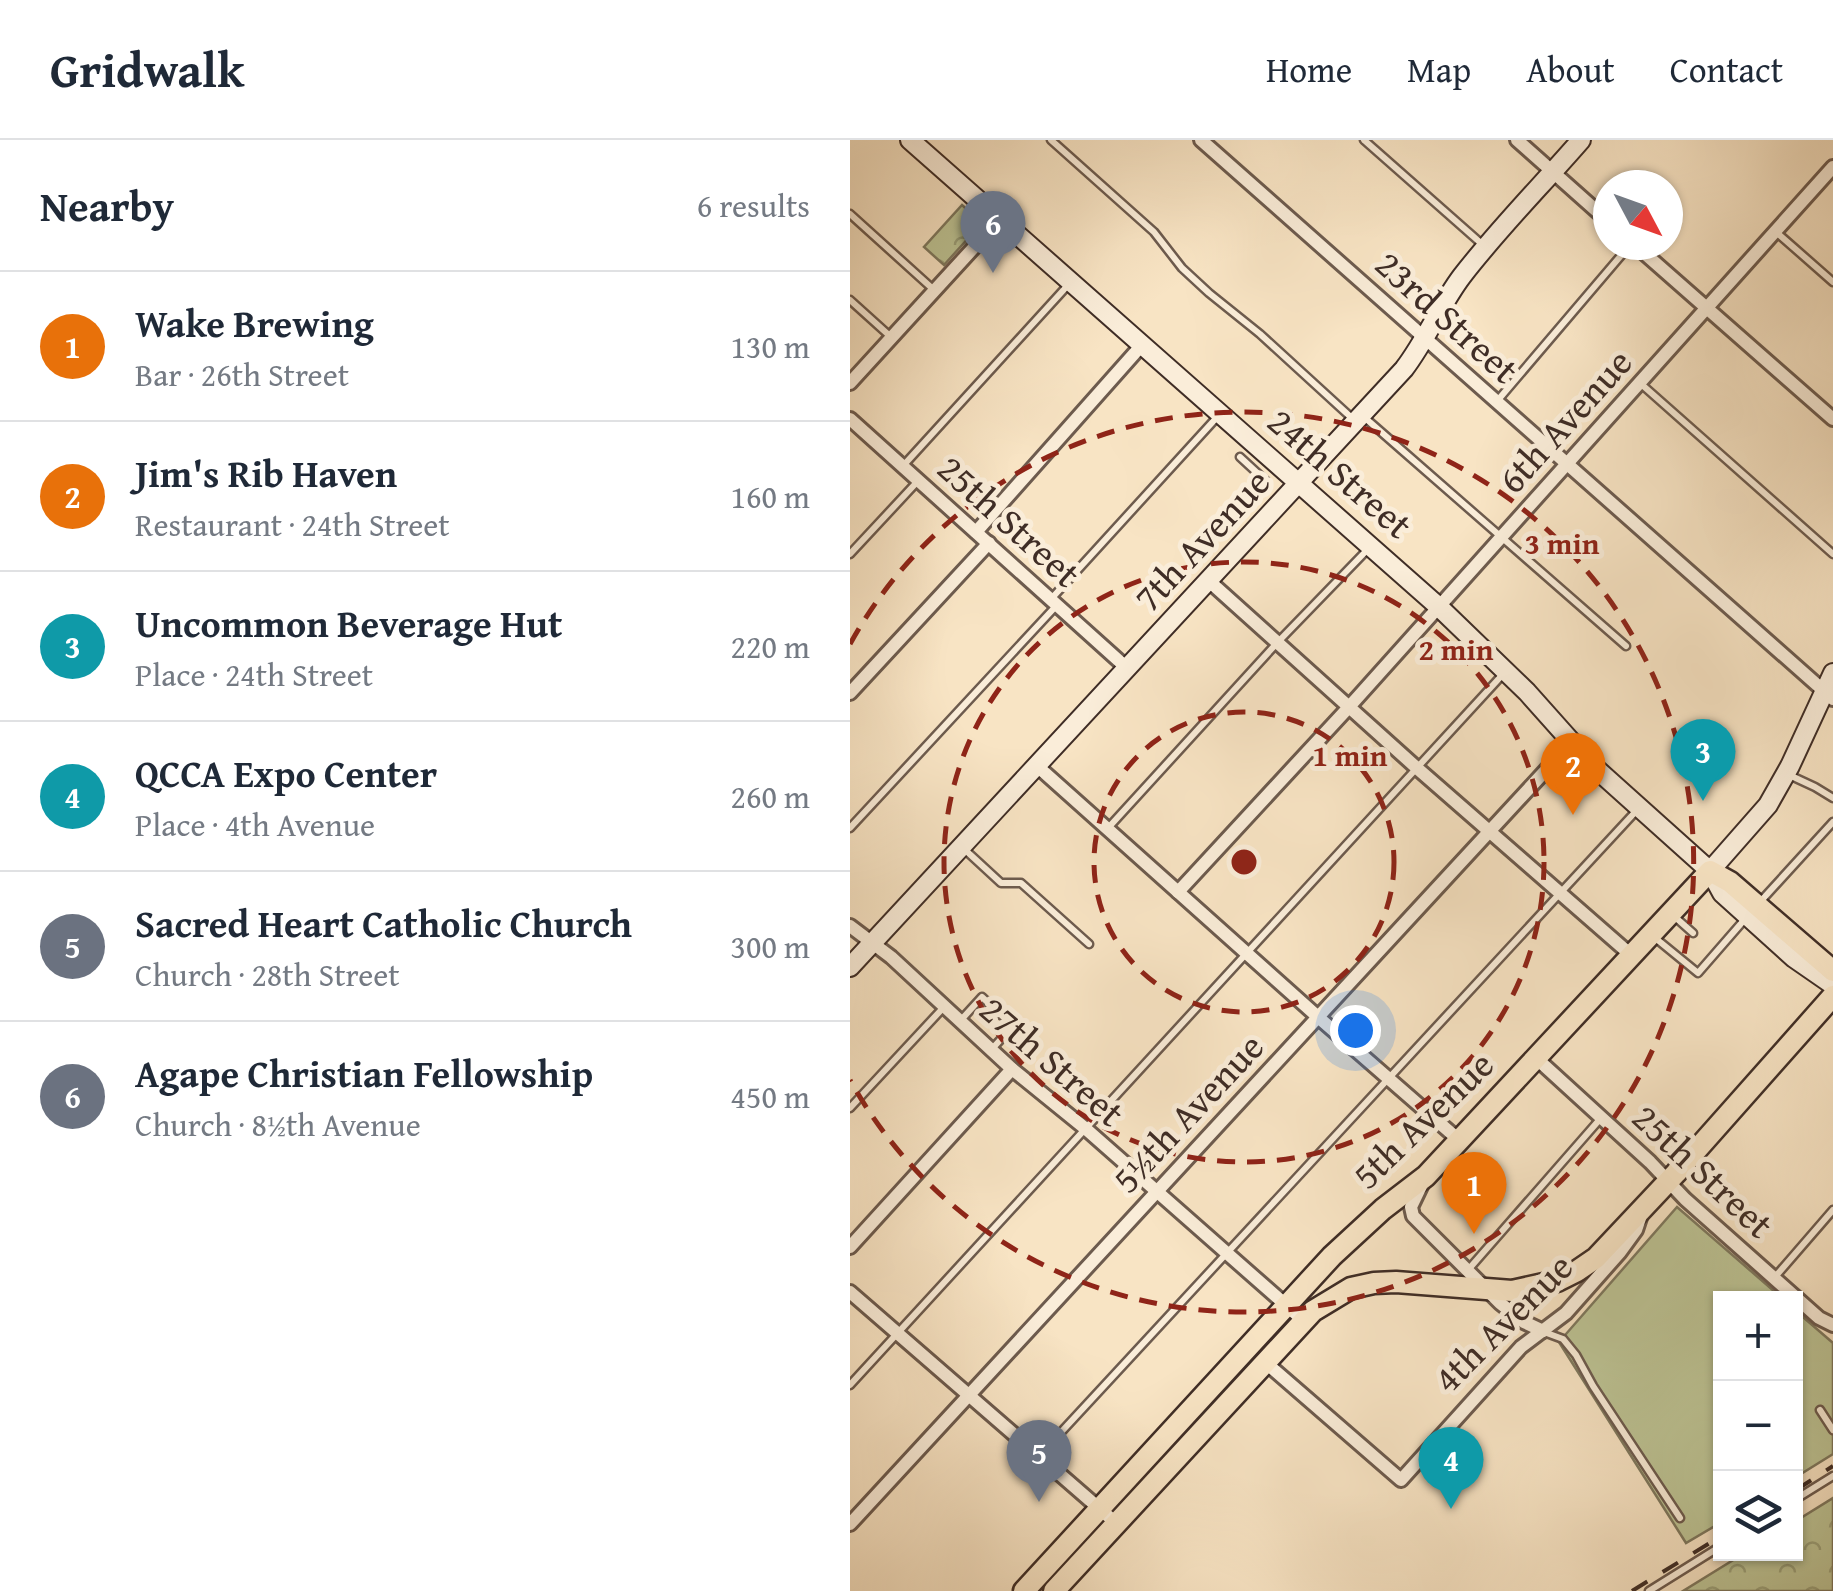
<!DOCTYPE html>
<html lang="en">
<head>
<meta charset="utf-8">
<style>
	:root { --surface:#fff; --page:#f2f2f3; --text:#1f2937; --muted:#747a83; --line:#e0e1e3; --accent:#1a73e8 }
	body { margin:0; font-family:"Gentium Book Plus",serif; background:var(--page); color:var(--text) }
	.controls { position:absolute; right:30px; bottom:30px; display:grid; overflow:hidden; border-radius:0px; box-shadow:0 2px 8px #0004 }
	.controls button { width:90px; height:90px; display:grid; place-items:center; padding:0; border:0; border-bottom:2px solid var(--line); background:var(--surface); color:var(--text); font:50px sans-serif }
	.compass { position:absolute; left:743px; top:30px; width:90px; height:90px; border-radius:50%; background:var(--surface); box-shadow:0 2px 8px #0004; rotate:131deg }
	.you { position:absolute; left:505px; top:890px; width:35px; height:35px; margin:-25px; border:8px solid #fff; border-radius:50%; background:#1a73e8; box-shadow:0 0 0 15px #1a73e833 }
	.badge { display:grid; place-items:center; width:65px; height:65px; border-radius:50%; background:var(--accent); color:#fff; font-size:32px; font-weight:700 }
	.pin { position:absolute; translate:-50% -82px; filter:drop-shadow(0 2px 5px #0008) }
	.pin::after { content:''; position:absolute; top:52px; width:35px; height:30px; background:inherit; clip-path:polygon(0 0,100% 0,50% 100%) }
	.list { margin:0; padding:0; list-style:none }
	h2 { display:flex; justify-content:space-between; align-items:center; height:130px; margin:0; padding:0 40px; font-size:42px }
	h2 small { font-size:32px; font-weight:400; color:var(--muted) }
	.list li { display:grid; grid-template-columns:65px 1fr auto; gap:30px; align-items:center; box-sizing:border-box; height:150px; padding:0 40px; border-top:2px solid var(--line) }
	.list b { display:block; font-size:38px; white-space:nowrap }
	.list p { margin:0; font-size:32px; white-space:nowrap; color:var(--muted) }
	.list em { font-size:32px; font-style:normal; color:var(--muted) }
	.icon { flex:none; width:55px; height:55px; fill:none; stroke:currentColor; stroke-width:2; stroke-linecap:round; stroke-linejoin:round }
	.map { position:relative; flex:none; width:983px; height:1451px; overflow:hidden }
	header { display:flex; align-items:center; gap:60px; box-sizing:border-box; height:140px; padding:0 50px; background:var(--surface); border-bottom:2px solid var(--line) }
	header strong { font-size:48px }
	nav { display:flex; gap:55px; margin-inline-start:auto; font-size:35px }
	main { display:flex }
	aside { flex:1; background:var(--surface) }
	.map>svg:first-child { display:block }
</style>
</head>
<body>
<header>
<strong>Gridwalk</strong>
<nav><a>Home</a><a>Map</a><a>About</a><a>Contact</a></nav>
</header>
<main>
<aside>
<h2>Nearby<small>6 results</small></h2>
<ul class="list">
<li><span class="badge" style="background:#e8710a">1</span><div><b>Wake Brewing</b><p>Bar · 26th Street</p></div><em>130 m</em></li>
<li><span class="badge" style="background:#e8710a">2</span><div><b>Jim's Rib Haven</b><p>Restaurant · 24th Street</p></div><em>160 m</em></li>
<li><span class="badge" style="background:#0f9aa8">3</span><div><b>Uncommon Beverage Hut</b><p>Place · 24th Street</p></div><em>220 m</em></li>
<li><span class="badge" style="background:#0f9aa8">4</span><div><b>QCCA Expo Center</b><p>Place · 4th Avenue</p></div><em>260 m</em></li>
<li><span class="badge" style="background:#6b7280">5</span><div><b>Sacred Heart Catholic Church</b><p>Church · 28th Street</p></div><em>300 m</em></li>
<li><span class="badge" style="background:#6b7280">6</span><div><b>Agape Christian Fellowship</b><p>Church · 8½th Avenue</p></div><em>450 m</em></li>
</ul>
</aside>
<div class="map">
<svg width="983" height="1451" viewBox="0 0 983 1451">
	<defs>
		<pattern id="park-crowns" width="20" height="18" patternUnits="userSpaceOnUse" patternTransform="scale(2.5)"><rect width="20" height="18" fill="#bdc495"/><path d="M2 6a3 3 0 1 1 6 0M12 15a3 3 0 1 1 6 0" fill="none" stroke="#9ba079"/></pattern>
	</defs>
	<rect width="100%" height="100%" fill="#f8e4c4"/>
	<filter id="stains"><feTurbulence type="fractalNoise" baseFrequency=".002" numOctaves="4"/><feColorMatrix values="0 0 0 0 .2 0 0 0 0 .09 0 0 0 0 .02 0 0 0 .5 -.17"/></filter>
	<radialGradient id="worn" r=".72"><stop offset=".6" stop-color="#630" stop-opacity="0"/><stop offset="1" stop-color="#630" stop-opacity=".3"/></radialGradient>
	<g fill="url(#park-crowns)" stroke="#7e785e" stroke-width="2.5">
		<path d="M112,65L132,83L94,125L74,107Z"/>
		<path d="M983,1358V1451H833L893,1414H946V1381Z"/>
	</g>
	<g fill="#bdc495" stroke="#7e785e" stroke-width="2.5">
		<path d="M827,1067L932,1158H871L870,1383L836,1403L709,1202Z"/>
		<path d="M946,1171L983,1203V1314L946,1337Z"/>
	</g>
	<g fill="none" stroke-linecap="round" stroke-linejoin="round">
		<g stroke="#6d5b4e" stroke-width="11">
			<g id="lane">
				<path d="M201,0L304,92L332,128L359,153L410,194L504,280"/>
				<path d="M514,0L633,105"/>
				<path d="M0,74L84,150"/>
				<path d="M925,91L983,142"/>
				<path d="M0,160L41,197"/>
				<path d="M790,243L983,414"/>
				<path d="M648,260L780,105"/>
				<path d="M514,277L776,506"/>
				<path d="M390,317L416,341L402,355"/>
				<path d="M52,327L219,144"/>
				<path d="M0,414L67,342"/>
				<path d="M202,458L369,275"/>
				<path d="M937,634L965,647L983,658"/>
				<path d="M259,687L427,503L520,407"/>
				<path d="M0,688L207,465"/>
				<path d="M112,707L151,743H171L239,804"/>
				<path d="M910,762L983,682"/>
				<path d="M825,777L843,793"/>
				<path d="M804,797L848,833L895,779"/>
				<path d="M111,880L132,857L163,886L141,910"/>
				<path d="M0,968L93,868"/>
				<path d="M618,1130L751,978"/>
				<path d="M925,1137L983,1070"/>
				<path d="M694,1192L713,1199L726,1215L743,1246L830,1378"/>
				<path d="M0,1245L655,532"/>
				<path d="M970,1270L983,1290"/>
				<path d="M189,1316L788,669"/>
				<path d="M946,1359L983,1336"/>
				<path d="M799,1451L871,1406"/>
			</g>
		</g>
		<g stroke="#6d5b4e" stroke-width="18">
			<g id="street">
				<path d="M351,0L983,559"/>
				<path d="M667,0L758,81"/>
				<path d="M785,105L983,279"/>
				<path d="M0,243L149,80"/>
				<path d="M0,279L278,529"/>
				<path d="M126,392L291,206"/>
				<path d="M359,441L568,629L781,815"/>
				<path d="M0,553L139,403"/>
				<path d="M186,625L468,877L609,1000"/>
				<path d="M328,752L499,567L983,27"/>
				<path d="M0,786L41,817L162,929L236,989L454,1181"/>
				<path d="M686,918L800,1022L835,1059L969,1178L983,1185"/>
				<path d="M573,1042L561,1067L563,1076L650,1163L674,1182L693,1191"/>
				<path d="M0,1107L162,929"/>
				<path d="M0,1152L266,1383"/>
				<path d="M415,1222L551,1340L671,1207L716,1173L770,1112L786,1090L790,1078"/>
				<path d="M0,1384L721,603"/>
			</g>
		</g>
		<g stroke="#3f2d26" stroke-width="22">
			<g id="secondary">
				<path d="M60,0L589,467L677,552L743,626L860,731L872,753L944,818L983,845"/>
				<path d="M860,731L918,665L940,626L983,533"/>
				<path d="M0,827L554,229C577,199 590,165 612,136C649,88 692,45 731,0"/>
			</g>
		</g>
		<g stroke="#3f2d26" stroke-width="25">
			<g id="primary">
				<path d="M174,1451L482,1116L533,1069L576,1036L860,731L880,742L983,831"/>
				<path d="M204,1451L463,1171L501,1148L524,1143L546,1142L662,1151L707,1141L727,1131L746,1118L826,1033L983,856"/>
			</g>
		</g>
		<use href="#lane" stroke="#faedd9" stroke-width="6"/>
		<use href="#street" stroke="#faedd9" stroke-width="12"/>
		<use href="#secondary" stroke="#faedd9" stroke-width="18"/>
		<use href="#primary" stroke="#f8e4c4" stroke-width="20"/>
		<g stroke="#3f2d26" stroke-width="4" stroke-dasharray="18 18" stroke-linecap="butt">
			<path d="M946,1350L983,1326"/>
			<path d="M782,1451L871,1396"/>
		</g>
	</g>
	<g fill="none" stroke="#8f2418" stroke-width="5" stroke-dasharray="18 12">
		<circle cx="394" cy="722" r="150"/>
		<circle cx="394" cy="722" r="300"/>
		<path d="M0 504A450 450 0 1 1 0 940"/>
	</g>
	<g text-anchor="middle" stroke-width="10" stroke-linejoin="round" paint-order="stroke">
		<g font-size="38" fill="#3f2d26" stroke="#faedd9">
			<text transform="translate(597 177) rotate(42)" y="13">23rd Street</text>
			<text transform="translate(715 281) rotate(-48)" y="13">6th Avenue</text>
			<text transform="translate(490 333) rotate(41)" y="13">24th Street</text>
			<text transform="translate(159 381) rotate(42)" y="13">25th Street</text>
			<text transform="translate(352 400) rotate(-47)" y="13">7th Avenue</text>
			<text transform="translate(202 921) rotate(41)" y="13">27th Street</text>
			<text transform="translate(338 973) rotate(-47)" y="13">5½th Avenue</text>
			<text transform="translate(573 980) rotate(-44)" y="13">5th Avenue</text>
			<text transform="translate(853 1031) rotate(43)" y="13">25th Street</text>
			<text transform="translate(653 1183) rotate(-45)" y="13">4th Avenue</text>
		</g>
	</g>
	<circle cx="394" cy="722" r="15" fill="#8f2418" stroke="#faedd9" stroke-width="5"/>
	<g font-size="30" text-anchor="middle" font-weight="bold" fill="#8f2418" stroke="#faedd9" stroke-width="10" stroke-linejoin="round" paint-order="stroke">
		<text x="712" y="414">3 min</text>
		<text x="606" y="520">2 min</text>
		<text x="500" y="626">1 min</text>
	</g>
	<rect width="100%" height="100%" filter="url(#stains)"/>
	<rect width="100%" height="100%" fill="url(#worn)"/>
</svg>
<div class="controls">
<button>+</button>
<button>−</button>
<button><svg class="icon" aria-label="layers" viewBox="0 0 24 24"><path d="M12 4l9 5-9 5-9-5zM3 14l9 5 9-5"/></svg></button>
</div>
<svg class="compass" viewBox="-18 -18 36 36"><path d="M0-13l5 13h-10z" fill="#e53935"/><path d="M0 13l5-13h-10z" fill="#747a83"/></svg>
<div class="you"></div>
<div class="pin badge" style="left:624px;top:1094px;background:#e8710a">1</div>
<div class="pin badge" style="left:723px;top:675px;background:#e8710a">2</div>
<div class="pin badge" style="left:853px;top:661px;background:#0f9aa8">3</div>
<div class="pin badge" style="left:601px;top:1369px;background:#0f9aa8">4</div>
<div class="pin badge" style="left:189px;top:1362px;background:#6b7280">5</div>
<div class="pin badge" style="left:143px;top:133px;background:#6b7280">6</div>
</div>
</main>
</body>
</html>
